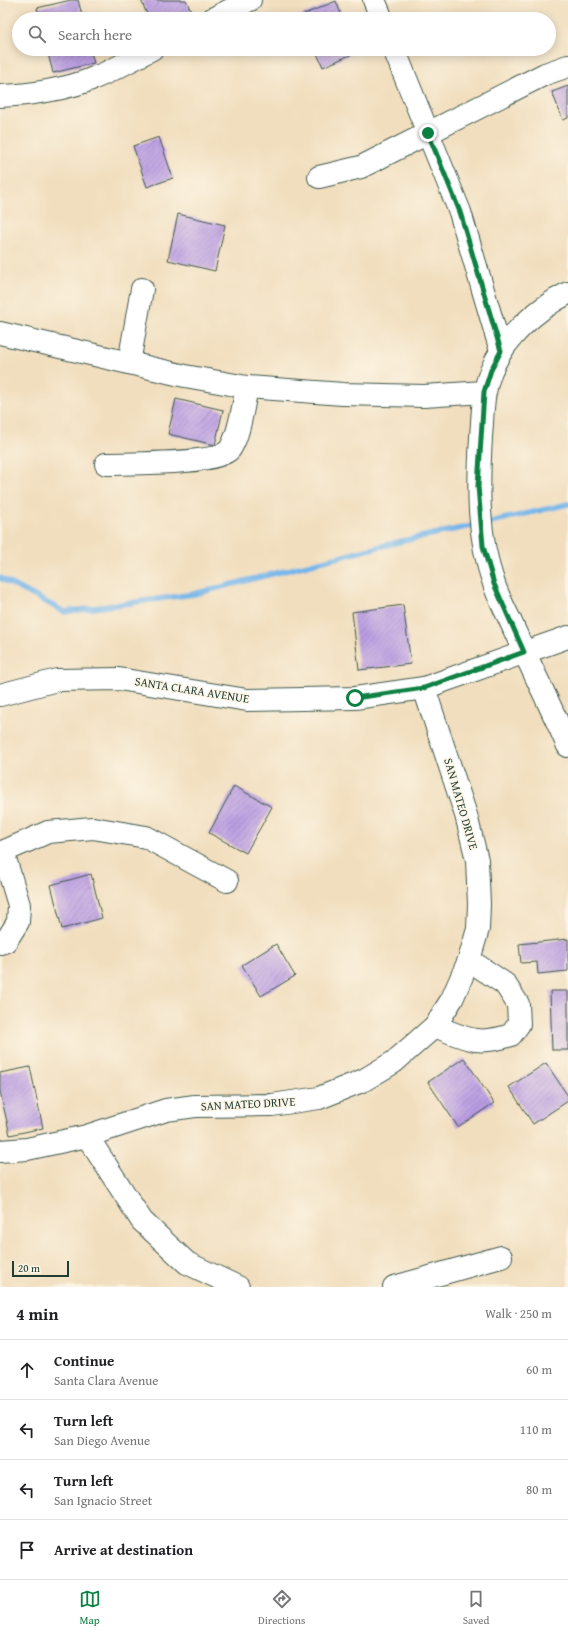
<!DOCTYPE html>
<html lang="en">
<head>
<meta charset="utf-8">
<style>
	:root { --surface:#fff; --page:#f6f6f6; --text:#202124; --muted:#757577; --line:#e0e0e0; --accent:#0b8043 }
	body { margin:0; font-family:"Gentium Book Plus",serif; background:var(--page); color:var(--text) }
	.scale { position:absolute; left:12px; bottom:10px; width:57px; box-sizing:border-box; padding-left:4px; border:2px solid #1f3d34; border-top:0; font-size:11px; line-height:14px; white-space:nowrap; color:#1f3d34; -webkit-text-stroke:3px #fcf5e5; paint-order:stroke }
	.stop { position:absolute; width:12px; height:12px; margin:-9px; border:3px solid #0b8043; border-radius:50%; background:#fff }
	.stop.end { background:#0b8043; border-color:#fff; box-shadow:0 1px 4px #0008 }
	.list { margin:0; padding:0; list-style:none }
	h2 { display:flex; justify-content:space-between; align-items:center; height:52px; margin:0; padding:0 16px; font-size:17px }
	h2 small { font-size:13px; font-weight:400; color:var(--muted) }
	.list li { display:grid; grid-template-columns:26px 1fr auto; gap:12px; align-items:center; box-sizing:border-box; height:60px; padding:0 16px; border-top:1px solid var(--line) }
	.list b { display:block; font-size:15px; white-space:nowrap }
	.list p { margin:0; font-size:13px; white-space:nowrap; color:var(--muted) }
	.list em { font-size:13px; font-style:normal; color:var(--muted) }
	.icon { flex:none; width:22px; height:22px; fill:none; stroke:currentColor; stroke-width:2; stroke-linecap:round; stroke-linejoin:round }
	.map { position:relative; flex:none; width:568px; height:1287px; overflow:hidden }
	.search { position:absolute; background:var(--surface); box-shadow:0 2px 10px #0003; left:12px; right:12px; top:12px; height:44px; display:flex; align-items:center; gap:10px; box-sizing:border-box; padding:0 14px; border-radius:22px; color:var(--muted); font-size:15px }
	.sheet { height:292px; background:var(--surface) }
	nav { display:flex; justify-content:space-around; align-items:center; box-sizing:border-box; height:56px; border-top:1px solid var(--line); background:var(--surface); font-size:11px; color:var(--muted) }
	nav a { display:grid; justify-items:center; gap:2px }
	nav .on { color:var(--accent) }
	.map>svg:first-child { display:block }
</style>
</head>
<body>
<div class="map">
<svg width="568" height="1287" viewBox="0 0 568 1287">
	<defs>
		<pattern id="building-hatch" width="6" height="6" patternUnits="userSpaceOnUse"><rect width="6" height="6" fill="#b99ce3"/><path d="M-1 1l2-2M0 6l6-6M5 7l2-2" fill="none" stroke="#9680b9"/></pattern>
	</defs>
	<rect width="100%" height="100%" fill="#fcf5e5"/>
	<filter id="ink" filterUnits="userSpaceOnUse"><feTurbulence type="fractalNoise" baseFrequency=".025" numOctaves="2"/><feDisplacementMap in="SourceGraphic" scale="8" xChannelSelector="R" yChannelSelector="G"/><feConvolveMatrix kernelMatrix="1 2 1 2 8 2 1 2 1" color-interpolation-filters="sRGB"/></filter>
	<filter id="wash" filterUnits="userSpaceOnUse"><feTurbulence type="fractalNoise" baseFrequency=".012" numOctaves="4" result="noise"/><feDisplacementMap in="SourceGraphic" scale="16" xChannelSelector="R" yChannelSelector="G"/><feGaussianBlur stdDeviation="0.9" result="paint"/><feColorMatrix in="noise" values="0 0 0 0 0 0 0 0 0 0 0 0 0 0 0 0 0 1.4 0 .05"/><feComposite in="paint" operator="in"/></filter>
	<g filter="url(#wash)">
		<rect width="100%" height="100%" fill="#f1debe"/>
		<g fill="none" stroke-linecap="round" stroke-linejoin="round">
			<g stroke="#75b5e9" stroke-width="5.5">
				<path d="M486,523L568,504"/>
				<path d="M0,578L65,612L194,594L402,541L476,525"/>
			</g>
		</g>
		<g id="blocks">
			<g fill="url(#building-hatch)">
				<path d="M71,0H78L83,19H40L37,8Z"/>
				<path d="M141,0H186L193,16L185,19H149Z"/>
				<path d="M336,1L343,19H303L302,15Z"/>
				<path d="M47,49H90L94,63L53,73Z"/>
				<path d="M315,49H356L357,52L323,67Z"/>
				<path d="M568,86V118L563,120L552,92Z"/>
				<path d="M159,137L173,178L147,187L133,146Z"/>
				<path d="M178,214L225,225L215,271L168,260Z"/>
				<path d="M176,399L223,410L215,445L168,434Z"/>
				<path d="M403,605L411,664L359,670L352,612Z"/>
				<path d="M234,786L272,807L246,853L209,833Z"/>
				<path d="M91,874L102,918L62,929L51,885Z"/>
				<path d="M568,939V971L538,974L537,962L521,963L519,944Z"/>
				<path d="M276,944L295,976L261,996L242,965Z"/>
				<path d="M550,991H568V1050H552Z"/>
				<path d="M464,1058L494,1103L458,1127L428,1082Z"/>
				<path d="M546,1063L568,1096V1101L533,1124L509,1087Z"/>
				<path d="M30,1067L43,1128L10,1135L0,1091V1073Z"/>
			</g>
		</g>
	</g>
	<g filter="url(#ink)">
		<use href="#blocks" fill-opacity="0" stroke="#3e5549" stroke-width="1"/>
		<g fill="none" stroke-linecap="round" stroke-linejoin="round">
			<g stroke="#3e5549" stroke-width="24">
				<g id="minor">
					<path d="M374,0L382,19"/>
					<path d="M212,19L250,0"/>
					<path d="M394,49L460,212L501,351"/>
					<path d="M0,96C28,95 69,89 94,78C114,70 133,59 152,49"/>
					<path d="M319,177L361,167L545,74L568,66"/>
					<path d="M568,293C535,310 505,337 491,371C482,393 483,414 481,437C478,487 477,535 494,584C498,596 504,608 510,620C528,662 550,704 568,746"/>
					<path d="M0,333L185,376L247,387L343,394L424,396L484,392"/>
					<path d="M129,363L142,289"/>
					<path d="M106,464C128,463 218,465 230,449C240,434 243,405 247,387"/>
					<path d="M0,695L57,680L119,679L247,700L355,698L424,688L568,637"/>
					<path d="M0,853L48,832L93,828L146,837L227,881"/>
					<path d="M0,943L6,941L18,922L19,905L3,852"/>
					<path d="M435,1026C467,1039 477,1046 511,1035L519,1024L518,1004L505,984L469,960"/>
					<path d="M87,1136L142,1221L187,1263L238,1287"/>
					<path d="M0,1151L27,1149L87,1136L166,1110L195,1106L272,1105L319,1098L364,1080L394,1062L435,1026L452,999L469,960L478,929L479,904L477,860L466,815L424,688"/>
					<path d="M394,1287L501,1257"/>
				</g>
			</g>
			<use href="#minor" stroke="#fff" stroke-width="22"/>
		</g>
	</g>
	<g fill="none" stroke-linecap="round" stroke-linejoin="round" filter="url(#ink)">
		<path stroke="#0b8043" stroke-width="5" d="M355,698L424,688L524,652L494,584L483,546L478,486L484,392L491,370L501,351L460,212L428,133"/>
	</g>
	<g text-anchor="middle" stroke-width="3" stroke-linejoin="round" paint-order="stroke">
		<g font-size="12" fill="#1f3d34" stroke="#fcf5e5">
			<text transform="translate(192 690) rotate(9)" y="4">SANTA CLARA AVENUE</text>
			<text transform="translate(461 804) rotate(74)" y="4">SAN MATEO DRIVE</text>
			<text transform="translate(248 1104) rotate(-3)" y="4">SAN MATEO DRIVE</text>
		</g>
	</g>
</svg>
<div class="scale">20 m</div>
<div class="stop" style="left:355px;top:698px"></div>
<div class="stop end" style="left:428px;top:133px"></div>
<div class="search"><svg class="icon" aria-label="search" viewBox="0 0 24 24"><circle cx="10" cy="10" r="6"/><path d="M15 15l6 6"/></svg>Search here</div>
</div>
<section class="sheet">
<h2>4 min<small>Walk · 250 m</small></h2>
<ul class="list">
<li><svg class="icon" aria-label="ahead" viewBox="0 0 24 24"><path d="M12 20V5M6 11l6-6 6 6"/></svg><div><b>Continue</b><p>Santa Clara Avenue</p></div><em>60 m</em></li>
<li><svg class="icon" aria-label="left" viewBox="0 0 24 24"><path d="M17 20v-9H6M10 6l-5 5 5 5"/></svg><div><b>Turn left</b><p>San Diego Avenue</p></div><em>110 m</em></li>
<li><svg class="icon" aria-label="left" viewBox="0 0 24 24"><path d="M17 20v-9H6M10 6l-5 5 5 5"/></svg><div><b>Turn left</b><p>San Ignacio Street</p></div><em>80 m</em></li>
<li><svg class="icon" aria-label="arrive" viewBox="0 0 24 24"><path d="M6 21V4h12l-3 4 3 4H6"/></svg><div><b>Arrive at destination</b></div></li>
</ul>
</section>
<nav>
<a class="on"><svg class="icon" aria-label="map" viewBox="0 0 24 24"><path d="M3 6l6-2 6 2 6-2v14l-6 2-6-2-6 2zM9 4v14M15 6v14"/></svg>Map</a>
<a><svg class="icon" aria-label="directions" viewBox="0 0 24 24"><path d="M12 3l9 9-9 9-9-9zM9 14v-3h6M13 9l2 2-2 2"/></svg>Directions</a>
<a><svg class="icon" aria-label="saved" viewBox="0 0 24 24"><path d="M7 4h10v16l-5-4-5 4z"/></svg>Saved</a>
</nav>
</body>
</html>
